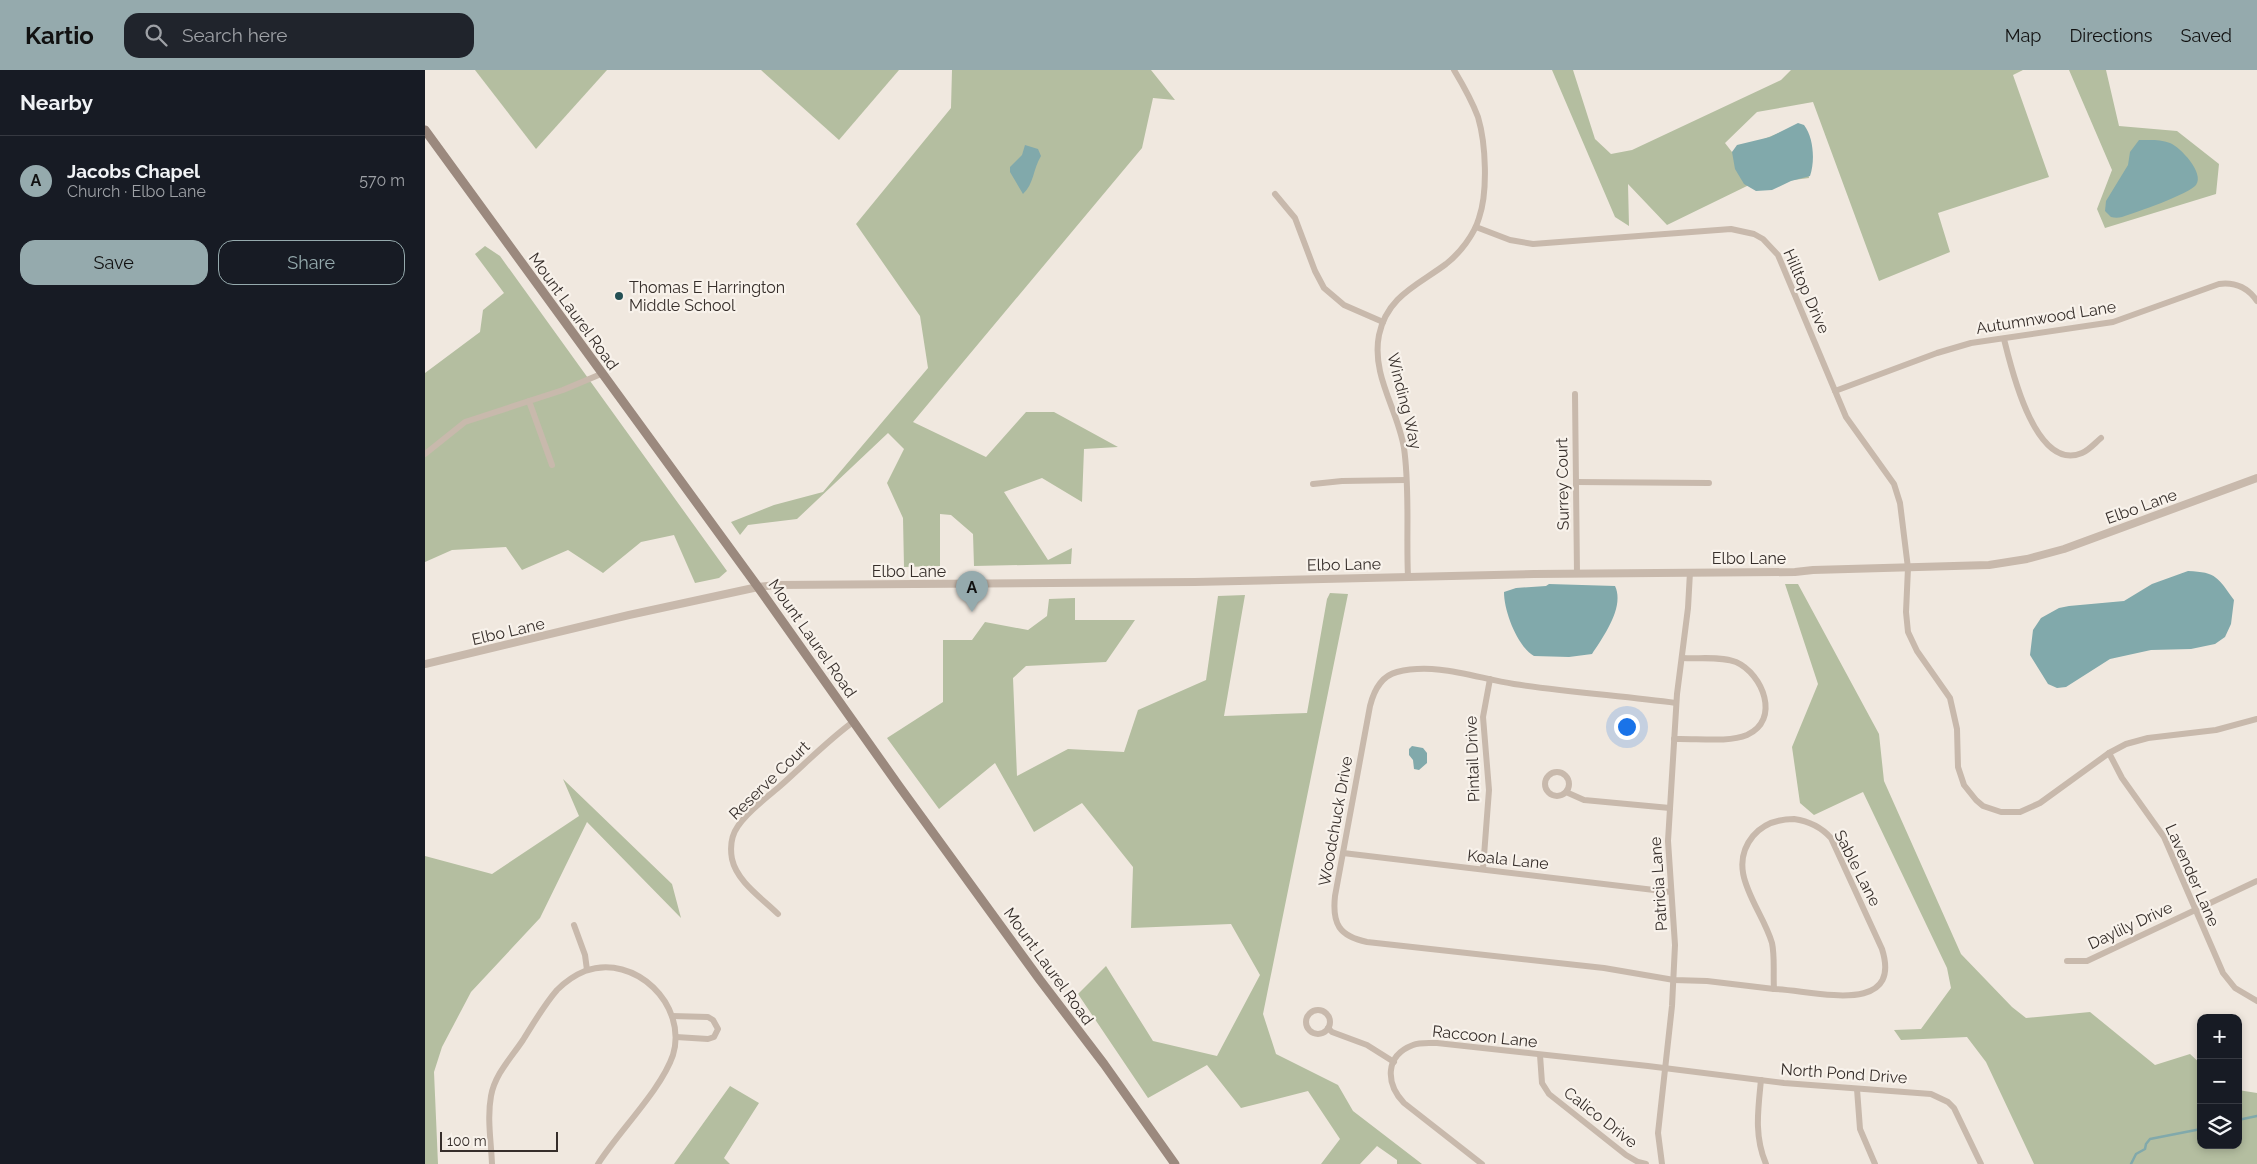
<!DOCTYPE html>
<html lang="en">
<head>
<meta charset="utf-8">
<style>
	:root { --surface:#171b24; --page:#20242c; --text:#f1f3f6; --muted:#9ea1a6; --line:#363941; --accent:#95aaad }
	body { margin:0; font-family:Raleway,sans-serif; background:var(--page); color:var(--text) }
	.controls { position:absolute; right:15px; bottom:15px; display:grid; overflow:hidden; border-radius:10px; box-shadow:0 2px 8px #0003 }
	.controls button { width:45px; height:45px; display:grid; place-items:center; padding:0; border:0; border-bottom:1px solid var(--line); background:var(--surface); color:var(--text); font:25px sans-serif }
	.scale { position:absolute; left:15px; bottom:12px; width:118px; box-sizing:border-box; padding-left:5px; border:2px solid #362e2a; border-top:0; font-size:14px; line-height:18px; white-space:nowrap; color:#362e2a; -webkit-text-stroke:4px #f8f2eb; paint-order:stroke }
	.you { position:absolute; left:1201px; top:656px; width:18px; height:18px; margin:-12px; border:4px solid #fff; border-radius:50%; background:#1a73e8; box-shadow:0 0 0 8px #1a73e833 }
	.badge { display:grid; place-items:center; width:32px; height:32px; border-radius:50%; background:var(--accent); color:#111; font-size:16px; font-weight:700 }
	.pin { position:absolute; translate:-50% -41px; filter:drop-shadow(0 1px 2px #0008) }
	.pin::after { content:''; position:absolute; top:26px; width:18px; height:15px; background:inherit; clip-path:polygon(0 0,100% 0,50% 100%) }
	.list { margin:0; padding:0; list-style:none }
	h2 { display:flex; justify-content:space-between; align-items:center; height:65px; margin:0; padding:0 20px; font-size:21px }
	h2 small { font-size:16px; font-weight:400; color:var(--muted) }
	.list li { display:grid; grid-template-columns:32px 1fr auto; gap:15px; align-items:center; box-sizing:border-box; height:90px; padding:0 20px; border-top:1px solid var(--line) }
	.list b { display:block; font-size:19px; white-space:nowrap }
	.list p { margin:0; font-size:16px; white-space:nowrap; color:var(--muted) }
	.list em { font-size:16px; font-style:normal; color:var(--muted) }
	.actions { display:flex; gap:10px; padding:15px 20px }
	.actions a { flex:1; padding:11px 0; border:1px solid var(--accent); border-radius:15px; text-align:center; font-size:18px; color:var(--accent) }
	.actions .main { background:var(--accent); color:#111 }
	.icon { flex:none; width:28px; height:28px; fill:none; stroke:currentColor; stroke-width:2; stroke-linecap:round; stroke-linejoin:round }
	.map { position:relative; flex:none; width:1832px; height:1094px; overflow:hidden }
	header { display:flex; align-items:center; gap:30px; box-sizing:border-box; height:70px; padding:0 25px; background:var(--accent); color:#111 }
	header strong { font-size:24px }
	nav { display:flex; gap:28px; margin-inline-start:auto; font-size:18px }
	.search { width:350px; height:45px; background:var(--page); display:flex; align-items:center; gap:12px; box-sizing:border-box; padding:0 18px; border-radius:15px; color:var(--muted); font-size:19px }
	main { display:flex }
	aside { flex:1; background:var(--surface) }
	.map>svg:first-child { display:block }
</style>
</head>
<body>
<header>
<strong>Kartio</strong>
<div class="search"><svg class="icon" aria-label="search" viewBox="0 0 24 24"><circle cx="10" cy="10" r="6"/><path d="M15 15l6 6"/></svg>Search here</div>
<nav><a>Map</a><a>Directions</a><a>Saved</a></nav>
</header>
<main>
<aside>
<h2>Nearby<small></small></h2>
<ul class="list">
<li><span class="badge">A</span><div><b>Jacobs Chapel</b><p>Church · Elbo Lane</p></div><em>570 m</em></li>
</ul>
<div class="actions"><a class="main">Save</a><a>Share</a></div>
</aside>
<div class="map">
<svg width="1832" height="1094" viewBox="0 0 1832 1094">
	<rect width="100%" height="100%" fill="#f0e8df"/>
	<g fill="#b4bea0">
		<path d="M50,0H182L111,79Z"/>
		<path d="M336,0H474L414,70Z"/>
		<path d="M527,0H726L750,30L728,28L717,78L488,352L561,387L601,342H629L693,377L659,379L657,432L617,408L579,422L623,490L647,478L646,494L549,496L548,464L526,445L515,444V496L479,497L478,448L462,413L479,379L463,363L372,449L323,455L315,465L306,452L349,435L398,422L503,298L495,246L431,154L526,38Z"/>
		<path d="M1127,0H1148L1170,69L1186,84L1207,80L1356,10L1366,0H1598L1588,5L1624,107L1513,143L1525,182L1454,211L1388,32L1332,42L1300,73L1307,82L1376,54L1384,108L1322,116L1242,155L1203,114L1204,156L1190,147Z"/>
		<path d="M1644,0H1681L1694,56L1752,61L1794,94L1791,124L1680,158L1672,139L1687,100Z"/>
		<path d="M60,176L75,186L302,501L294,508L270,513L249,465L216,472L178,503L143,480L97,500L81,477L27,480L0,492V303L55,262L58,240L79,223L50,184Z"/>
		<path d="M1360,514H1373L1454,664L1459,711L1536,884L1587,937L1601,948L1665,942L1730,995L1765,984L1776,994V1075H1813V1020L1832,1023V1094H1609L1561,992L1542,967L1476,970L1469,960L1496,959L1526,918L1522,898L1438,722L1389,745L1375,733L1367,677L1393,614Z"/>
		<path d="M905,523L923,524L838,944L851,984L913,1015L928,1041L997,1094H972V1090L952,1076L935,1094H896L915,1069L883,1021L816,1038L782,995L723,1028L653,924L681,896L728,971L792,986L835,905L806,854L706,858L708,797L657,733L609,762L570,693L514,739L462,668L518,632V570H547L560,552L603,560L622,546L624,529L650,528V550H710L681,592L601,596L588,608L592,706L643,679L699,682L713,640L781,610L793,526L820,525L799,646L882,643L902,529Z"/>
		<path d="M138,709L247,814L256,848L162,752L115,848L46,922L17,977L9,1002L13,1094H0V786L67,804L154,746Z"/>
		<path d="M305,1016L334,1033L299,1088L305,1094H249Z"/>
	</g>
	<g fill="#81a9ab">
		<path d="M1373,53L1379,55C1389,68 1390,92 1385,106L1366,111L1347,120L1331,121L1319,114L1310,99L1307,82L1312,75L1345,67Z"/>
		<path d="M1714,70C1724,70 1735,69 1745,73C1755,77 1780,103 1771,115C1764,124 1710,143 1697,147C1693,148 1690,148 1686,147L1680,141L1681,131L1703,95L1705,82Z"/>
		<path d="M600,75L613,79L616,86C608,99 609,114 598,124L585,102V97L597,85Z"/>
		<path d="M1763,501C1792,502 1793,508 1809,530L1806,554L1800,567L1790,574L1766,579L1726,580L1685,589L1641,617L1632,618L1623,614L1605,585L1608,560L1616,548L1634,538L1644,536L1699,531L1727,514Z"/>
		<path d="M1124,514L1190,516C1200,537 1178,567 1167,584L1144,587L1109,586C1092,576 1079,541 1079,522L1091,518L1121,516Z"/>
		<path d="M987,676L998,678L1002,683V693L994,700L989,699L988,690L984,685V679Z"/>
	</g>
	<g fill="none" stroke-linecap="round" stroke-linejoin="round">
		<g stroke="#81a9ab" stroke-width="2.5">
			<path d="M1813,1050L1832,1046"/>
			<path d="M1706,1094L1711,1084L1720,1079L1721,1074L1725,1069L1776,1059"/>
		</g>
		<g stroke="#c8b9ac" stroke-width="6">
			<path d="M850,124L870,148L890,201L899,218L919,235L958,252"/>
			<path d="M1051,157L1085,170L1108,174L1306,159L1329,164L1338,169L1353,185L1421,347L1469,414L1475,433L1483,498L1481,542L1483,562L1492,581L1525,628L1532,659L1533,697L1539,715L1551,730L1558,736L1576,742H1595L1615,733L1684,683L1701,674L1723,668L1791,660L1832,649"/>
			<path d="M1579,269C1586,297 1610,403 1657,383C1664,380 1670,373 1676,368"/>
			<path d="M1410,321L1512,283L1546,273L1688,252L1794,214C1810,212 1823,218 1832,231"/>
			<path d="M1150,324L1152,504"/>
			<path d="M104,331L127,395"/>
			<path d="M0,384L40,352L138,320L176,304"/>
			<path d="M1151,412L1284,413"/>
			<path d="M888,414L917,411L981,410"/>
			<path d="M983,507C981,464 985,420 979,378C973,340 946,305 954,265C962,226 993,215 1021,194C1035,183 1049,165 1054,148C1063,122 1061,74 1053,47C1047,31 1038,15 1029,0"/>
			<path d="M1251,633C1197,626 1143,622 1089,614C1051,608 1011,592 972,602C956,606 949,620 945,636L910,826C907,854 914,866 942,872L1179,898L1249,910L1282,911L1349,919"/>
			<path d="M1249,669C1270,668 1303,673 1322,665C1356,650 1338,604 1311,592C1296,586 1274,589 1258,588"/>
			<path d="M1684,683L1697,708L1739,767L1798,903L1810,918L1832,931"/>
			<circle cx="1132" cy="714" r="12"/>
			<path d="M1141,722L1159,730L1245,738"/>
			<path d="M1369,749C1383,751 1397,758 1406,768L1457,879C1479,949 1383,919 1349,919C1348,904 1350,887 1347,873C1337,838 1299,801 1328,766C1339,753 1354,749 1369,749Z"/>
			<path d="M918,783L1246,822"/>
			<path d="M1058,799L1064,720L1058,647L1065,609"/>
			<path d="M353,844C337,828 312,812 307,789C305,778 306,766 313,756C323,741 340,729 354,717C379,695 402,671 428,652"/>
			<path d="M149,855L160,885L162,900"/>
			<path d="M1642,891H1662L1832,811"/>
			<circle cx="893" cy="952" r="12"/>
			<path d="M247,946L283,947L288,950L293,959L289,967L283,969L251,967"/>
			<path d="M903,958L907,962L942,975L969,992"/>
			<path d="M1115,985L1117,1013L1124,1024L1201,1085L1213,1092L1221,1094"/>
			<path d="M1336,1010C1333,1040 1329,1066 1341,1094"/>
			<path d="M1432,1019L1435,1059L1450,1094"/>
			<path d="M67,1094C66,1071 62,1048 66,1026C70,1004 86,988 98,970C108,954 119,935 132,920C139,913 150,905 160,901C210,883 263,935 248,985C236,1020 194,1061 173,1094"/>
			<path d="M1057,1094L979,1033C961,1014 959,986 988,975C995,972 1004,973 1012,973L1223,996L1359,1013L1506,1024L1523,1032L1529,1038L1556,1094"/>
			<path d="M1237,1094L1233,1063L1247,936L1250,875L1243,771L1252,624L1263,538L1265,502"/>
		</g>
		<path stroke="#c8b9ac" stroke-width="8" d="M0,594L204,545L333,517L352,515L770,512L1109,504L1370,502L1388,500L1564,495L1602,489L1639,479L1832,408"/>
		<path stroke="#9b897e" stroke-width="9" d="M0,60L333,517L474,716L615,910L679,994L750,1094"/>
	</g>
	<circle fill="#245054" stroke="#f8f2eb" stroke-width="2" cx="194" cy="226" r="5"/>
	<g text-anchor="middle" stroke-width="4.5" stroke-linejoin="round" paint-order="stroke">
		<g font-size="16" fill="#362e2a" stroke="#f8f2eb" text-anchor="start">
			<text x="204" y="223">Thomas E Harrington<tspan x="204" dy="18">Middle School</tspan></text>
		</g>
		<g font-size="16" fill="#362e2a" stroke="#f8f2eb">
			<text transform="translate(1382 221) rotate(66)" y="6">Hilltop Drive</text>
			<text transform="translate(149 241) rotate(54)" y="6">Mount Laurel Road</text>
			<text transform="translate(1621 247) rotate(-9)" y="6">Autumnwood Lane</text>
			<text transform="translate(980 331) rotate(76)" y="6">Winding Way</text>
			<text transform="translate(1137 414) rotate(-91)" y="6">Surrey Court</text>
			<text transform="translate(1716 436) rotate(-20)" y="6">Elbo Lane</text>
			<text x="1324" y="494">Elbo Lane</text>
			<text transform="translate(919 494) rotate(-1)" y="6">Elbo Lane</text>
			<text x="484" y="507">Elbo Lane</text>
			<text transform="translate(83 561) rotate(-13)" y="6">Elbo Lane</text>
			<text transform="translate(388 568) rotate(55)" y="6">Mount Laurel Road</text>
			<text transform="translate(1047 689) rotate(-92)" y="6">Pintail Drive</text>
			<text transform="translate(344 710) rotate(-44)" y="6">Reserve Court</text>
			<text transform="translate(910 751) rotate(-80)" y="6">Woodchuck Drive</text>
			<text transform="translate(1083 789) rotate(6)" y="6">Koala Lane</text>
			<text transform="translate(1433 798) rotate(63)" y="6">Sable Lane</text>
			<text transform="translate(1768 805) rotate(66)" y="6">Lavender Lane</text>
			<text transform="translate(1233 814) rotate(-94)" y="6">Patricia Lane</text>
			<text transform="translate(1705 855) rotate(-25)" y="6">Daylily Drive</text>
			<text transform="translate(624 896) rotate(54)" y="6">Mount Laurel Road</text>
			<text transform="translate(1060 966) rotate(6)" y="6">Raccoon Lane</text>
			<text transform="translate(1419 1003) rotate(4)" y="6">North Pond Drive</text>
			<text transform="translate(1176 1047) rotate(38)" y="6">Calico Drive</text>
		</g>
	</g>
</svg>
<div class="controls">
<button>+</button>
<button>−</button>
<button><svg class="icon" aria-label="layers" viewBox="0 0 24 24"><path d="M12 4l9 5-9 5-9-5zM3 14l9 5 9-5"/></svg></button>
</div>
<div class="scale">100 m</div>
<div class="you"></div>
<div class="pin badge" style="left:547px;top:542px">A</div>
</div>
</main>
</body>
</html>
